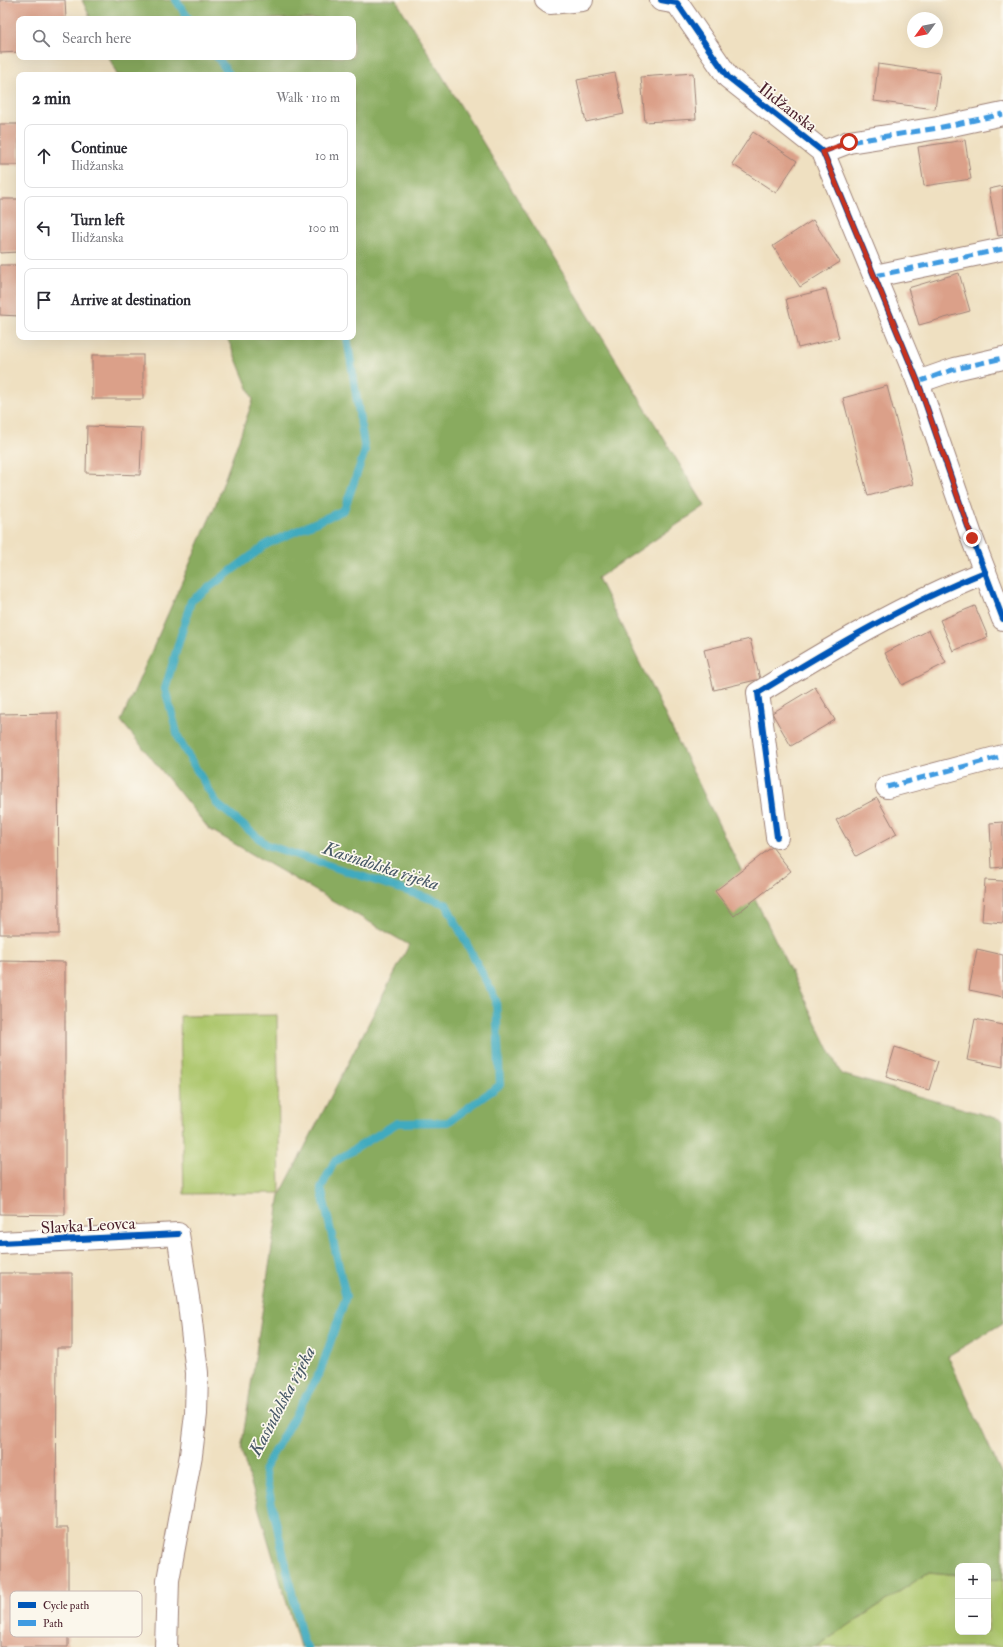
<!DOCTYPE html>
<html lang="en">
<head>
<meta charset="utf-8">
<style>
	:root { --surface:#fff; --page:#f7f7f7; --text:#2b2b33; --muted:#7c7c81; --line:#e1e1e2 }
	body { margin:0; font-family:"IM FELL Double Pica",serif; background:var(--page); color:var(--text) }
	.controls { position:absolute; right:12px; bottom:12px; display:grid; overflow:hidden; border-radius:8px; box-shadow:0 4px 16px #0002 }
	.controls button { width:36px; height:36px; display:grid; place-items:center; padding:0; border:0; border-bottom:1px solid var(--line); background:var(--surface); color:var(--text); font:20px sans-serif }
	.compass { position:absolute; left:907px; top:12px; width:36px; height:36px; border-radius:50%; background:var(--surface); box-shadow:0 4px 16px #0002; rotate:237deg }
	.stop { position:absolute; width:12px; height:12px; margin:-9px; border:3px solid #c8321e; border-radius:50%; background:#fff }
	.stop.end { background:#c8321e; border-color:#fff; box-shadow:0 1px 4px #0008 }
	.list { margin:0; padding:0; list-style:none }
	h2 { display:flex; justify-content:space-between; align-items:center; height:52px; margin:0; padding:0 16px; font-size:17px }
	h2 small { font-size:13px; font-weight:400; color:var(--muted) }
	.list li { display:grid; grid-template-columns:26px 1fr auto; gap:12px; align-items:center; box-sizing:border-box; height:64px; margin:0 8px 8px; padding:0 8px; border:1px solid var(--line); border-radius:8px }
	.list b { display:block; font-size:15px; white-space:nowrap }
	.list p { margin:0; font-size:13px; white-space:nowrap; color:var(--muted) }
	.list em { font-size:13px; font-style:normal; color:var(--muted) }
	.icon { flex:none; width:22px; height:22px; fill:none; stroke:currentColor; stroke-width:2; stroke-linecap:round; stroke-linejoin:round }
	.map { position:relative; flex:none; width:1003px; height:1647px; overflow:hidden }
	.search { position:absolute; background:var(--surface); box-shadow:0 4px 16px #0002; left:16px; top:16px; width:340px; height:44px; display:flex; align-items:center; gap:10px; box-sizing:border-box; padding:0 14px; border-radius:8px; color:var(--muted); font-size:15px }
	.panel { position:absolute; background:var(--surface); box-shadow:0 4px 16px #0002; left:16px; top:72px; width:340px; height:268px; border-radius:8px }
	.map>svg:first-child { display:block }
</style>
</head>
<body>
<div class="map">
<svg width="1003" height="1647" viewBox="0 0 1003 1647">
	<rect width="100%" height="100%" fill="#fbf7ec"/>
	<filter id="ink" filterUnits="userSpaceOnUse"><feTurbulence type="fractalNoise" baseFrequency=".025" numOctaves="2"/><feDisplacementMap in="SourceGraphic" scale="8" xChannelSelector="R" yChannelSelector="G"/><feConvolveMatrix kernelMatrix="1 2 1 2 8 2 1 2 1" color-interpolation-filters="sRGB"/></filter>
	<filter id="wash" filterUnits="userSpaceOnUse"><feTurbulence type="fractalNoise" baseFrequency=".012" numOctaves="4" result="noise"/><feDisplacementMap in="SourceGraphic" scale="16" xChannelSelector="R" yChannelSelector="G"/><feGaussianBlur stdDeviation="0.9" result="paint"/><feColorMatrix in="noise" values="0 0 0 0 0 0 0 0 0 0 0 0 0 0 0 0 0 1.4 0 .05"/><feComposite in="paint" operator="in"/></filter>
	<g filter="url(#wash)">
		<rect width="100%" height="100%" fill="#efe0c1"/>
		<g fill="#acc66b" stroke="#7b724b">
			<path d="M277,1015L280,1193L184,1194L180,1016Z"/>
			<path d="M929,1572L958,1575V1632H988V1579L1003,1580V1647H816Z"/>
		</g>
		<path fill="#89ab5f" stroke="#6a6545" d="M82,0H396L705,506L598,578L841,1074L1003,1120V1323L948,1356L1003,1477V1580L988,1579V1566H958V1575L929,1572L816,1647H300L241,1450L280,1195L409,945L209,829L121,721L215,506L253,400L227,337H353V75H117L109,57H353V19H91Z"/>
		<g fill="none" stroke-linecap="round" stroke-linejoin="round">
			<g stroke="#3faabf" stroke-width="8">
				<path d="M176,0L189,19"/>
				<path d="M217,57L230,75"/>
				<path d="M307,1647L303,1641L264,1469L320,1372L346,1297L321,1188L334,1162L397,1123L448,1122L500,1085L496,1000L446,904L267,845L217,804L179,740L165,689L191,601L267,544L344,510L365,451L347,337"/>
			</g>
		</g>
		<g id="blocks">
			<g fill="#dba089">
				<path d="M0,0H65L66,19H19V52L0,53Z"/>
				<path d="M878,64L940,73L935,109L874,101Z"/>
				<path d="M615,73L624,114L586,122L577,80Z"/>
				<path d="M693,73L696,119L645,122L641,77Z"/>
				<rect x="0" y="124" width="19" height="41"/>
				<path d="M753,132L797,161L776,193L732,164Z"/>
				<path d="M965,140L971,179L924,186L918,147Z"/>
				<path d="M1003,186V235L998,236L989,189Z"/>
				<path d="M0,199H19V252L0,253Z"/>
				<path d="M813,220L840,262L800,287L773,246Z"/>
				<path d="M0,265H19V316L0,315Z"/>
				<path d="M959,273L970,311L919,325L908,288Z"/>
				<path d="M826,289L839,338L798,348L786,299Z"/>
				<rect x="92" y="355" width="51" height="44"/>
				<path d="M887,386L913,484L868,496L843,398Z"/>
				<path d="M87,426L142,428L140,475L86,473Z"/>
				<path d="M975,606L988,637L953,651L940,620Z"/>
				<path d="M929,630L946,663L902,685L885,653Z"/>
				<path d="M750,639L760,679L714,690L704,650Z"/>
				<path d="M815,687L835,720L791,746L772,713Z"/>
				<path d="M58,713L59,934H0V714Z"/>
				<path d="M877,798L897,834L856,856L836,820Z"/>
				<path d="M1003,822V867L992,868L990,823Z"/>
				<path d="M772,847L791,871L734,916L715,891Z"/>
				<path d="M985,880L1003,881V923L982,921Z"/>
				<path d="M977,949L1003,955V997L969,990Z"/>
				<path d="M0,961L65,962V1215L0,1214Z"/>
				<path d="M975,1019L1003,1025V1067L967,1060Z"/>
				<path d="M895,1047L938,1061L929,1090L886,1077Z"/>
				<path d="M0,1273H72V1348H57L56,1528H68V1647H0Z"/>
			</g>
		</g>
	</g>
	<g filter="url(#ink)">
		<use href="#blocks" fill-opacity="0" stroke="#9c8076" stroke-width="1"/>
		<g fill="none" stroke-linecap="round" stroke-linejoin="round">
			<g stroke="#9c8076" stroke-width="24">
				<g id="minor">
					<path d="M546,0L550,3L582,0"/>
					<path d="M661,0L677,3L728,77L823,152L918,382L972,538L1003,619"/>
					<path d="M823,152L849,142L938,128L1003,114"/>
					<path d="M875,276L1003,249"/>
					<path d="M918,382L955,369L1003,358"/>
					<path d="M887,787L1003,756"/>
					<path d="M777,837L758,693C831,648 905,604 985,572"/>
					<path d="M0,1243L178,1234L189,1304L197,1373L196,1414L191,1455L168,1580L166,1647"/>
				</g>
			</g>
			<use href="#minor" stroke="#fff" stroke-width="22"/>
			<g stroke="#409be1" stroke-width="5" stroke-dasharray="10 5" stroke-linecap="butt">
				<path d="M823,152L849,142L938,128L1003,114"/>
				<path d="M875,276L1003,249"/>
				<path d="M918,382L955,369L1003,358"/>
				<path d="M887,787L1003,756"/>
			</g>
			<g stroke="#fbf7ec" stroke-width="8">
				<g id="cycleway">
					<path d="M661,0L677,3L728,77L823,152L918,382L972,538L1003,619"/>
					<path d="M777,837L758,693C831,648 905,604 985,572"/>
					<path d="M0,1243L178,1234"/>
				</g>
			</g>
			<use href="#cycleway" stroke="#0057b8" stroke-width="6"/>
		</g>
	</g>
	<g fill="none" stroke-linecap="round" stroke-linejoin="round" filter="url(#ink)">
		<path stroke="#c8321e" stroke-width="5" d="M849,142L823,152L918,382L972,538"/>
	</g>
	<g text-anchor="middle" stroke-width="3.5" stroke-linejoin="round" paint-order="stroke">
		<g font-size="17" fill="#4a1f2b" stroke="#fbf7ec">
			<text transform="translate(788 107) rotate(38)" y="6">Ilidžanska</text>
			<text transform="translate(88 1225) rotate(-3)" y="6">Slavka Leovca</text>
		</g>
		<g font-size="18" font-style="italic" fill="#465766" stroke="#fbf7ec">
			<text transform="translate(381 866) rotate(18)" y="6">Kasindolska rijeka</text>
			<text transform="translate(282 1401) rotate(-62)" y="6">Kasindolska rijeka</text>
		</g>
	</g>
	<rect x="10" y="1591" width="132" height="46" rx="6" fill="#fbf7ec" stroke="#c6b6b2" stroke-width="1"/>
	<rect x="18" y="1602" width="18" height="6" fill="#0057b8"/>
	<rect x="18" y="1620" width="18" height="6" fill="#409be1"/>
	<g font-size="11" fill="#4a1f2b">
		<text x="43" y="1609">Cycle path</text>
		<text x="43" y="1627">Path</text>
	</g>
</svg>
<div class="controls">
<button>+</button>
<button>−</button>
</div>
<svg class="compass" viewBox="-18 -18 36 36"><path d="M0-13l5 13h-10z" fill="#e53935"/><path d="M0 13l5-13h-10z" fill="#7c7c81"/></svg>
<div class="stop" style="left:849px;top:142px"></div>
<div class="stop end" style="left:972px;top:538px"></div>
<div class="search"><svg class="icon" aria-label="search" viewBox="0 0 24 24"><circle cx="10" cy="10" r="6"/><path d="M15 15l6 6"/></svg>Search here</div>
<section class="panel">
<h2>2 min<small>Walk · 110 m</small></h2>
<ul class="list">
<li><svg class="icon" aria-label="ahead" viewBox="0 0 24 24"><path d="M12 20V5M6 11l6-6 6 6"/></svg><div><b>Continue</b><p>Ilidžanska</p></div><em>10 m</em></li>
<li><svg class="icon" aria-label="left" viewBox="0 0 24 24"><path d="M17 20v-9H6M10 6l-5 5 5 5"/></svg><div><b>Turn left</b><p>Ilidžanska</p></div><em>100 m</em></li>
<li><svg class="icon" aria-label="arrive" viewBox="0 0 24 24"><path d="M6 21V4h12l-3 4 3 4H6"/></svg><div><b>Arrive at destination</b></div></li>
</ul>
</section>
</div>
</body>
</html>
